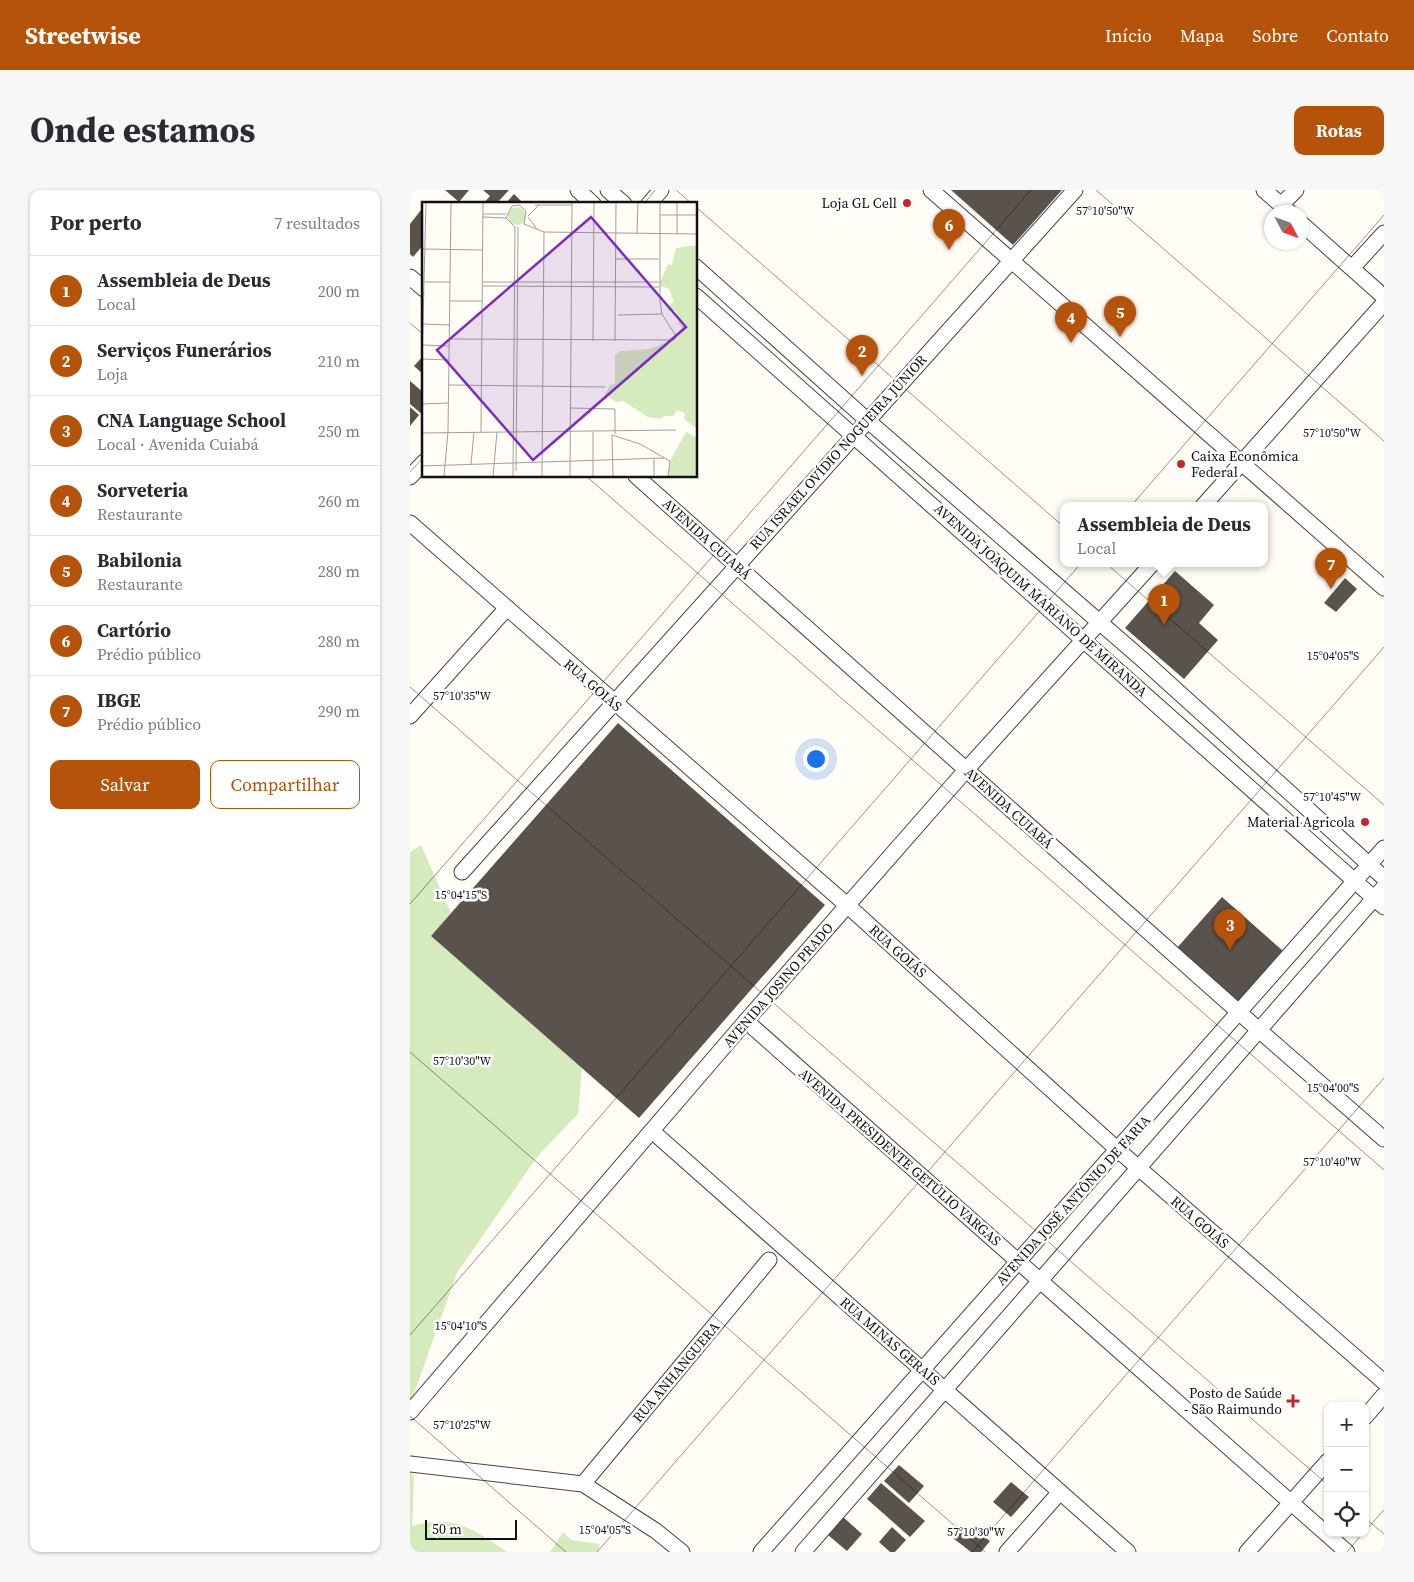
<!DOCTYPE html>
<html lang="pt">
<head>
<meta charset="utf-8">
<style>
	:root { --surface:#fff; --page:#f7f7f7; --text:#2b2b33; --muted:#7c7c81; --line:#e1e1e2; --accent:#b45309 }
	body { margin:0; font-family:"Source Serif 4",serif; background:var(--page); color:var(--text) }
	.controls { position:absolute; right:15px; bottom:15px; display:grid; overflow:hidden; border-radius:10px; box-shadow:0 1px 4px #0004 }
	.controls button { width:45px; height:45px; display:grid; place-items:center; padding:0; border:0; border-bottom:1px solid var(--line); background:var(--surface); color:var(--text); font:25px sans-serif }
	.compass { position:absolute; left:854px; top:15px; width:45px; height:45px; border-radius:50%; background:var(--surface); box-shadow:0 1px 4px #0004; rotate:131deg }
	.scale { position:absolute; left:15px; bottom:12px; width:92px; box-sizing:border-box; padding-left:5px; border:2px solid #111; border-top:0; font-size:14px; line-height:18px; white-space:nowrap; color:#111; -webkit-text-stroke:4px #fff; paint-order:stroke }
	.you { position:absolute; left:405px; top:568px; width:18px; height:18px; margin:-12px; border:4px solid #fff; border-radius:50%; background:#1a73e8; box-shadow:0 0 0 8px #1a73e833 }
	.badge { display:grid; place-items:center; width:32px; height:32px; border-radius:50%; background:var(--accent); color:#fff; font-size:16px; font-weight:700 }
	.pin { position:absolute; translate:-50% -41px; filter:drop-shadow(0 1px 2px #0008) }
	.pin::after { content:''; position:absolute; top:26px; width:18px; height:15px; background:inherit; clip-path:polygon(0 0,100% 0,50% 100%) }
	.popup { position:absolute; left:650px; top:312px; width:208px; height:65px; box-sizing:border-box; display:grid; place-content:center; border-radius:10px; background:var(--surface); filter:drop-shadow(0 1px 4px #0005); font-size:16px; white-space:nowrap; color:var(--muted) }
	.popup b { font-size:19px; color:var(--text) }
	.popup::after { content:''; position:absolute; left:50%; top:100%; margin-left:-10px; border:10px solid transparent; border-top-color:var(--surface) }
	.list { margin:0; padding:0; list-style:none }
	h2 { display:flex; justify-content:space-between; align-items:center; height:65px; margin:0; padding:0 20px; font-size:21px }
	h2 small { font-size:16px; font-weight:400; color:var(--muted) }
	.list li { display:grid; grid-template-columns:32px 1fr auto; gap:15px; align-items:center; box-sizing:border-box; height:70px; padding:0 20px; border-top:1px solid var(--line) }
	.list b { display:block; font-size:19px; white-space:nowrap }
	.list p { margin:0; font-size:16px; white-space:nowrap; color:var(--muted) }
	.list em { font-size:16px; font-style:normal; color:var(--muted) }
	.actions { display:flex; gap:10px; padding:15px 20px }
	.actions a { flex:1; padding:11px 0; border:1px solid var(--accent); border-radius:10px; text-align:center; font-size:18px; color:var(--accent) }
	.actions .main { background:var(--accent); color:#fff }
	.icon { flex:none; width:28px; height:28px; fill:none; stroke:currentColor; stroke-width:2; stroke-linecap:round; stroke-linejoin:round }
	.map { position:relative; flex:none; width:974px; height:1362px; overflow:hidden; border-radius:10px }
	header { display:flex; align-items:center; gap:30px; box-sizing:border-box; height:70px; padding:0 25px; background:var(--accent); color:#fff }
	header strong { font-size:24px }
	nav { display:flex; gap:28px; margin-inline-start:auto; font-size:18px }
	.intro { display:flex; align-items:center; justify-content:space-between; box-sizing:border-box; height:120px; padding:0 30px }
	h1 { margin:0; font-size:35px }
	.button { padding:12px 22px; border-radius:10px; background:var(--accent); color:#fff; font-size:18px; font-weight:700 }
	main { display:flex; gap:30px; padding:0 30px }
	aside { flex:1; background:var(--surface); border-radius:10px; box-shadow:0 1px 4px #0004 }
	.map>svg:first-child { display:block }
</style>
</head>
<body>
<header>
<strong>Streetwise</strong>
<nav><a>Início</a><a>Mapa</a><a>Sobre</a><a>Contato</a></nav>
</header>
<div class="intro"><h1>Onde estamos</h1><a class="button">Rotas</a></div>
<main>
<aside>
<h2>Por perto<small>7 resultados</small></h2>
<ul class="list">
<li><span class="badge">1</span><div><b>Assembleia de Deus</b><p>Local</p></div><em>200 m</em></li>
<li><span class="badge">2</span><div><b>Serviços Funerários</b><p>Loja</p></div><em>210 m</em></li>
<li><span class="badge">3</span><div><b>CNA Language School</b><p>Local · Avenida Cuiabá</p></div><em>250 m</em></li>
<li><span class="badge">4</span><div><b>Sorveteria</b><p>Restaurante</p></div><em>260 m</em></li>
<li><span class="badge">5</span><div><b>Babilonia</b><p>Restaurante</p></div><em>280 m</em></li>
<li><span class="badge">6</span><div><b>Cartório</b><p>Prédio público</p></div><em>280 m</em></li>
<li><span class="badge">7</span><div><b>IBGE</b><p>Prédio público</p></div><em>290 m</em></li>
</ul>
<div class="actions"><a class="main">Salvar</a><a>Compartilhar</a></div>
</aside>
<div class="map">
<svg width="974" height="1362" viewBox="0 0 974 1362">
	<rect width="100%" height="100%" fill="#fffdf5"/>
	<g fill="#d5ebbd">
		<path d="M11,655L41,723L21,746L172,878L168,924L127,967L47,1083L0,1215V662Z"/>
		<path d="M0,1279L4,1289L2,1336C45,1324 63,1339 97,1362H0Z"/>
		<path d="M153,1342L161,1350L190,1354L188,1362H140Z"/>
	</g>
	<g fill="#5a524d">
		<path d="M35,0H59L49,12Z"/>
		<path d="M73,0H99L86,14H73L80,6Z"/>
		<path d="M541,0H652L603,55Z"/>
		<path d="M104,4L114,14H95Z"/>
		<path d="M11,20L14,22V54L3,67L0,64V34Z"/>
		<path d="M14,165V185L4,176Z"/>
		<path d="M0,191L14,203V226L0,214Z"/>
		<path d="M0,217L9,225L0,236Z"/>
		<path d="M765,381L804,415L789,433L808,450L774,489L715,438Z"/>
		<path d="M935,388L947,399L926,422L914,413Z"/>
		<path d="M208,533L415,715L229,928L21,746Z"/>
		<path d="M812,707L873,761L827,813L766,759Z"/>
		<path d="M489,1275L514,1296L499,1313L474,1291Z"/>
		<path d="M601,1292L619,1307L601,1327L583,1312Z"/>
		<path d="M471,1293L515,1331L500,1347L457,1309Z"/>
		<path d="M433,1327L452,1344L437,1361L418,1345Z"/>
		<path d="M547,1335L559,1344L563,1338L580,1351L571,1362H561L539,1345Z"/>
		<path d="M482,1337L496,1350L485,1362H480L469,1352Z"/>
	</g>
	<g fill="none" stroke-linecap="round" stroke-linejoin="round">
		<g stroke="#444" stroke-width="17">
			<g id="minor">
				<path d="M168,0L183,14"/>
				<path d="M198,0L214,14"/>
				<path d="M521,0L974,398"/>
				<path d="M854,0L879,22"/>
				<path d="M239,14L251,0"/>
				<path d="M871,15L886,0"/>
				<path d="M892,34L974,107"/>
				<path d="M286,77L457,230L733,470L974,688"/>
				<path d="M942,78L974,43"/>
				<path d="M0,87L14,99"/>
				<path d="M286,106L974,717"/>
				<path d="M226,286L850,841L974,949"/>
				<path d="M0,287L14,272"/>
				<path d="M793,316L974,113"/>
				<path d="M0,333L438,716L708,960L974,1192"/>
				<path d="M0,526L96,419"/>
				<path d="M52,682L665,0"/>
				<path d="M336,831L937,1362"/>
				<path d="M242,941L718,1362"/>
				<path d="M0,1222L336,831L556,580L742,374"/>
				<path d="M955,1227L974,1205"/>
				<path d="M0,1274L173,1294L246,1341L272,1362"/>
				<path d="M173,1294L359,1070"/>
				<path d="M351,1362L974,658"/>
				<path d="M393,1362L974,697"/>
				<path d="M597,1362L650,1302"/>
				<path d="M837,1362L918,1271"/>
			</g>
		</g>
		<use href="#minor" stroke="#fff" stroke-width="15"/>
	</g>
	<path fill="none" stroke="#111" stroke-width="1" stroke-opacity="0.45" d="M266,0L282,14M686,0L974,251M234,14L245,0M286,17L974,615M0,133L14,145M0,282L14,267M176,286L974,980M0,497L918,1295M0,714L621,0M0,862L575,1362M0,1145L974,25M0,1226L156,1362M955,1328L974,1344M955,1341L974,1320M187,1362L974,457M562,1362L974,888M937,1362L953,1343"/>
	<g fill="#c4262e" stroke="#fff" stroke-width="2">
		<circle cx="497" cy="13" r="5"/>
		<circle cx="771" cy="274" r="5"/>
		<circle cx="955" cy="632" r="5"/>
		<path d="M880.5 1203.5h5v5h5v5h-5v5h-5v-5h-5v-5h5z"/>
	</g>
	<g text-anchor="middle" stroke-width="5" stroke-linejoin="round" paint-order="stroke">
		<g font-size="14" fill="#111" stroke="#fff" text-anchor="end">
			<text x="487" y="18">Loja GL Cell</text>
			<text x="781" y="271" text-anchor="start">Caixa Econômica<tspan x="781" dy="16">Federal</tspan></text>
			<text x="945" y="637">Material Agricola</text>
			<text x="872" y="1208">Posto de Saúde<tspan x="872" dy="16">- São Raimundo</tspan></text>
		</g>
		<g font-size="14" fill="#111" stroke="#fff">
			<text transform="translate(428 262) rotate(-48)" y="5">RUA ISRAEL OVÍDIO NOGUEIRA JÚNIOR</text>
			<text transform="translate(297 349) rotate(42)" y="5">AVENIDA CUIABÁ</text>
			<text transform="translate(631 410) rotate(42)" y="5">AVENIDA JOAQUIM MARIANO DE MIRANDA</text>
			<text transform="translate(183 495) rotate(41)" y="5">RUA GOIÁS</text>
			<text transform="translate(599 618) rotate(42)" y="5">AVENIDA CUIABÁ</text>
			<text transform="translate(488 761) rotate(42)" y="5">RUA GOIÁS</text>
			<text transform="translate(368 795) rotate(-49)" y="5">AVENIDA JOSINO PRADO</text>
			<text transform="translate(490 967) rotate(41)" y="5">AVENIDA PRESIDENTE GETÚLIO VARGAS</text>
			<text transform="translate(663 1010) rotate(-48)" y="5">AVENIDA JOSÉ ANTÔNIO DE FARIA</text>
			<text transform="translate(790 1032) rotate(41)" y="5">RUA GOIÁS</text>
			<text transform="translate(480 1151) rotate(41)" y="5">RUA MINAS GERAIS</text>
			<text transform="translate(266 1182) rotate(-50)" y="5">RUA ANHANGUERA</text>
		</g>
	</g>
	<g transform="translate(12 12)">
		<rect width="275" height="275" fill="#fffdf5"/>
		<path d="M86 14a9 9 0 1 1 18 0a9 9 0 1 1-18 0ZM266,44H275V227L262,217L263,211L255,208L251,214H243L238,217L226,215L201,199L194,200L183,193L188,183L193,182V153L198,149L228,147L249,138L261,127L256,121L254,109H247L245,104L252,100L247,87L238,84V80L246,62L250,63L254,46ZM264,230L275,236V274H246L248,259Z" fill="#d5ebbd"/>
		<path fill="none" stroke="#a09f9a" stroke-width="1" d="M113,3H150M61,12H84M238,13H275M106,14L117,3M61,15L84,16M106,15L115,27M102,22L122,30L275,32M93,25L84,16L90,4L97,3L104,9L102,22M215,31L216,1M255,32V1M0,47L61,48M194,57H237M3,80H28M61,80H237M60,84L237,85M28,99H60M196,113L240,112M1,122L28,123M27,137L252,138L254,134L240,112L238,99V1M171,139L172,1M193,139L194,1M1,143L27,144M0,157L27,158M0,160L4,1M27,183L183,185M0,202L27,201M149,206L193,207V232M59,230L61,1M0,231L254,228M190,233L218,242L248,259L246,274M190,233L191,274M232,257V274M49,262L52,230M0,264L242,256M94,269L96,25M22,274L26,230L29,1M71,274L75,230M91,274L93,25M120,274L122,30M148,274L150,1M171,274V230"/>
		<path fill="#7b2cbf" fill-opacity="0.15" stroke="#7b2cbf" stroke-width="2.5" d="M169,15L264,125L111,258L15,148Z"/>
		<rect width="275" height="275" fill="none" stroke="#111" stroke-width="2.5"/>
	</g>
	<g font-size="12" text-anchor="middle" fill="#111" stroke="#fff" stroke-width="5" stroke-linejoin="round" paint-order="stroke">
		<text x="695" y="25">57°10'50"W</text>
		<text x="922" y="247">57°10'50"W</text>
		<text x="923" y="470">15°04'05"S</text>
		<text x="52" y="510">57°10'35"W</text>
		<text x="922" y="611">57°10'45"W</text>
		<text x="51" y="709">15°04'15"S</text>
		<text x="52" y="875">57°10'30"W</text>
		<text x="923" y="902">15°04'00"S</text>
		<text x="922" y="976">57°10'40"W</text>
		<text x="51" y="1140">15°04'10"S</text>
		<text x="52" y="1239">57°10'25"W</text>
		<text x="195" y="1344">15°04'05"S</text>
		<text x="566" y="1346">57°10'30"W</text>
	</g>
</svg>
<div class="controls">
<button>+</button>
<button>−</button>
<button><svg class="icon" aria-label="locate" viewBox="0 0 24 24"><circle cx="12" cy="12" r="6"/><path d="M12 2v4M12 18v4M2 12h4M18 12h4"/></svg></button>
</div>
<svg class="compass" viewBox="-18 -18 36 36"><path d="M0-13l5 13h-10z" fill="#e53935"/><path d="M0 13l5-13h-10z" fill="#7c7c81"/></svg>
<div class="scale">50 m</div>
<div class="you"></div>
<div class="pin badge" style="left:754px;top:435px">1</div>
<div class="popup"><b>Assembleia de Deus</b>Local</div>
<div class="pin badge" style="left:452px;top:186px">2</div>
<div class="pin badge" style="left:820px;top:760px">3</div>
<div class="pin badge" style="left:661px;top:153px">4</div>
<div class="pin badge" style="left:710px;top:147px">5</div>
<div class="pin badge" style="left:539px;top:60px">6</div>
<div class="pin badge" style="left:921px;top:399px">7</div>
</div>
</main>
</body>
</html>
